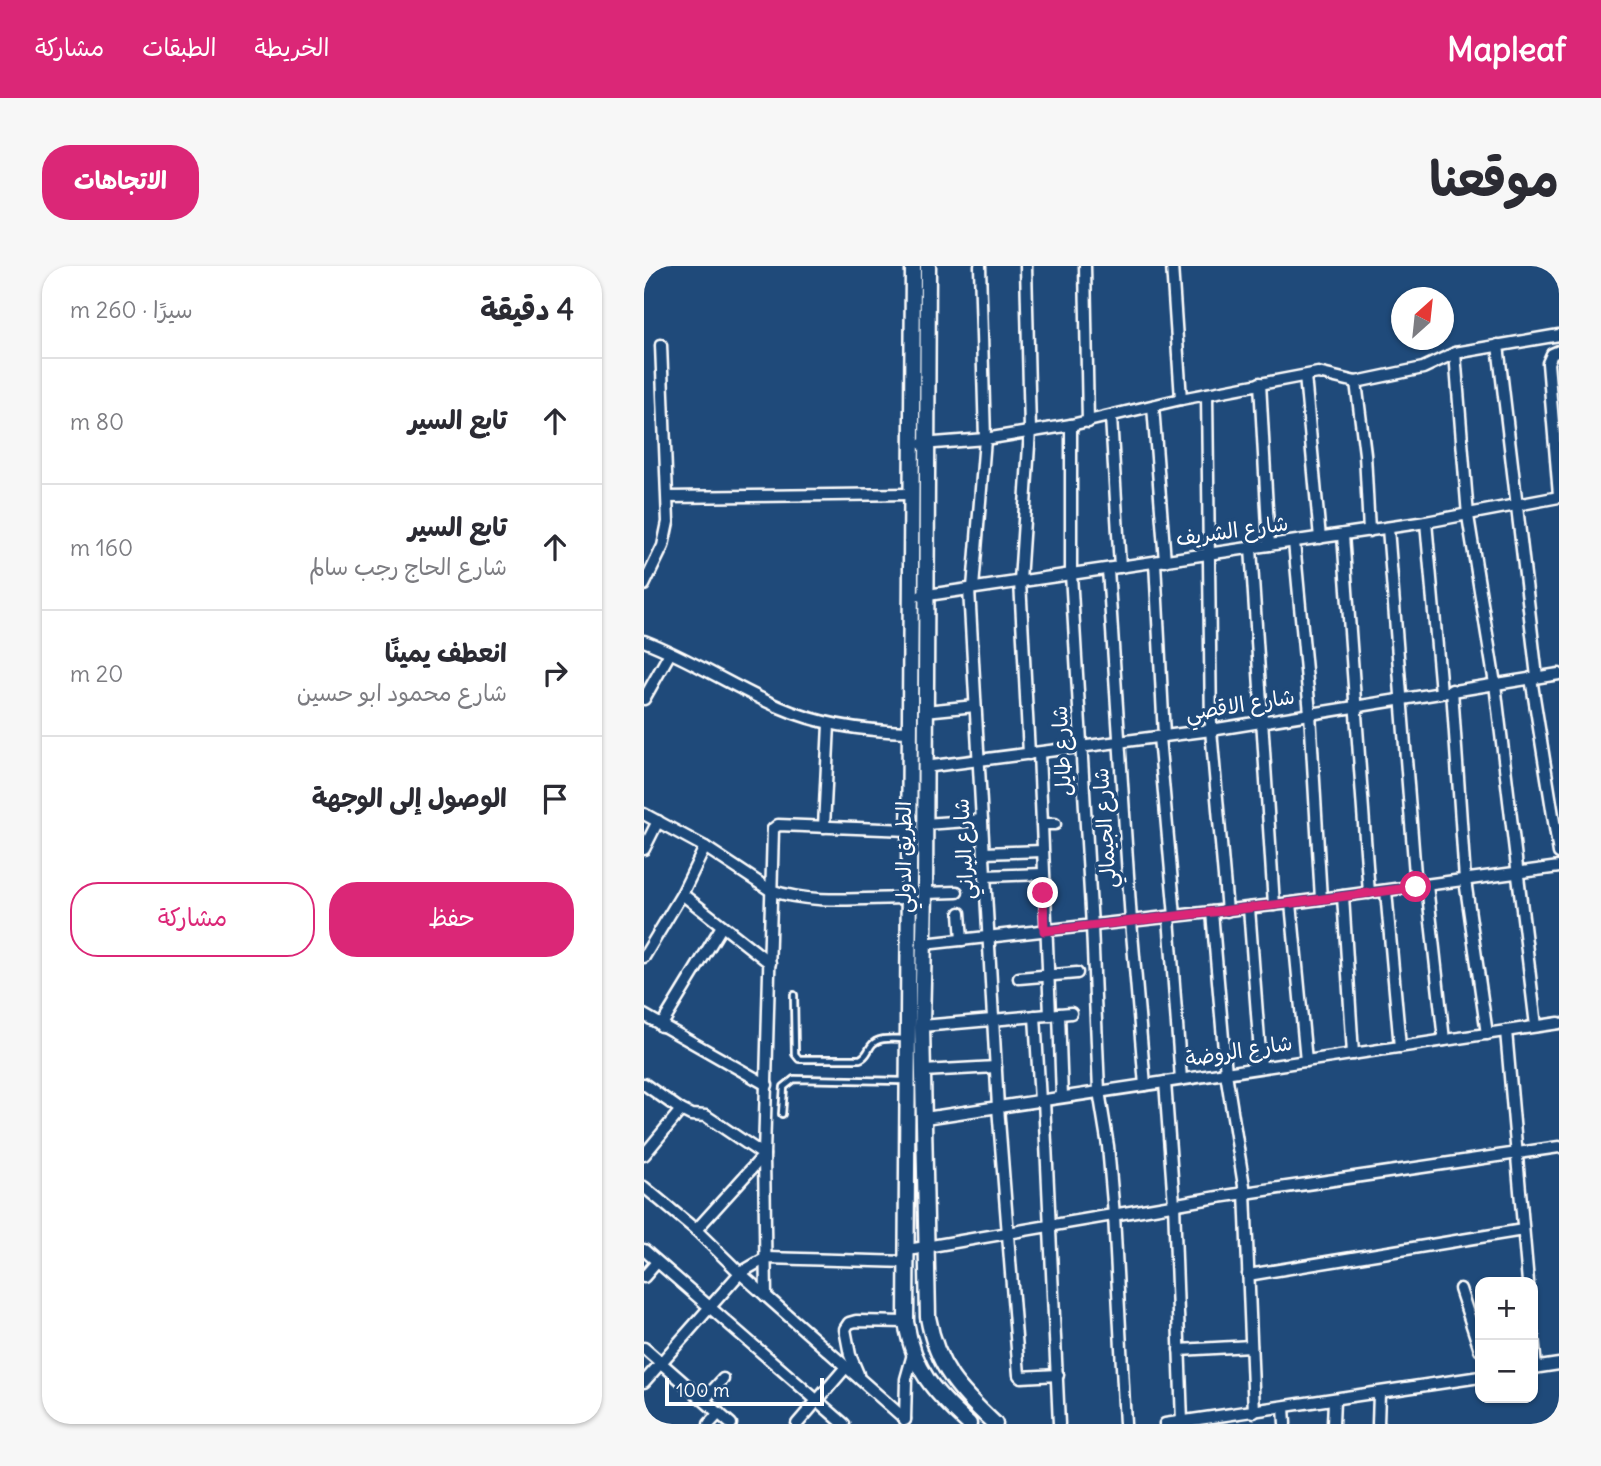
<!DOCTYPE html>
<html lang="ar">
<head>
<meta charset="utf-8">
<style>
	:root { --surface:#fff; --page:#f7f7f7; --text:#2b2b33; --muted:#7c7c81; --line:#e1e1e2; --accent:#db2777 }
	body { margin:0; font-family:Delius,"Playpen Sans Arabic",sans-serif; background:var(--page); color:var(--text); direction:rtl }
	.controls { position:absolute; right:21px; bottom:21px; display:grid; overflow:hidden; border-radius:14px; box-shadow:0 2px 5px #0004 }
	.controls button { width:63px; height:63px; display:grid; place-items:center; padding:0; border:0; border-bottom:2px solid var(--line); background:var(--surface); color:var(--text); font:35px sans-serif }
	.compass { position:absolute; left:747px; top:21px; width:63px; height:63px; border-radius:50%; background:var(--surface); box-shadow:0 2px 5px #0004; rotate:27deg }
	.scale { position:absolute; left:21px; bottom:18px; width:159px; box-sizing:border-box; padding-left:7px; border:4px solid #fff; border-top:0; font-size:19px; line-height:24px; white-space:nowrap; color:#fff; -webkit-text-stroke:5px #1f4a7a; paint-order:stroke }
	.stop { position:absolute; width:21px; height:21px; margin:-16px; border:5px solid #db2777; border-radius:50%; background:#fff }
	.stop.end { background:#db2777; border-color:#fff; box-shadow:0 2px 7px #0008 }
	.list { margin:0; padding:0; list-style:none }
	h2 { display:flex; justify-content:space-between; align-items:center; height:91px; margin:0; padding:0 28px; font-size:30px }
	h2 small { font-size:23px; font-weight:400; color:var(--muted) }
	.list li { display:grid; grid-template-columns:46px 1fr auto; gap:21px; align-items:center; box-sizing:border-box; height:126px; padding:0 28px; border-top:2px solid var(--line) }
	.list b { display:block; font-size:26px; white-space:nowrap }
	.list p { margin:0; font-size:23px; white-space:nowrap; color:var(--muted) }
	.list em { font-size:23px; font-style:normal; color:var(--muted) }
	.actions { display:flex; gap:14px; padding:21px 28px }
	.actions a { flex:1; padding:16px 0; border:2px solid var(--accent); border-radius:28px; text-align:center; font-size:24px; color:var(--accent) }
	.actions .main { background:var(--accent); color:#fff }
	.icon { flex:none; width:38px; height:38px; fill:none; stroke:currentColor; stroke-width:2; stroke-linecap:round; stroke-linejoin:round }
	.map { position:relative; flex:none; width:915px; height:1158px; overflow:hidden; direction:ltr; border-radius:28px }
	header { display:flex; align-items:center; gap:42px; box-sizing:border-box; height:98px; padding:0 35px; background:var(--accent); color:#fff }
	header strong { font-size:33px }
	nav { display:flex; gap:38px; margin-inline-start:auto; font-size:24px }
	.intro { display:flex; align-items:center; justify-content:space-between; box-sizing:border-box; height:168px; padding:0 42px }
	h1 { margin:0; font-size:49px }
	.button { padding:18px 32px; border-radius:28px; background:var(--accent); color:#fff; font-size:24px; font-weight:700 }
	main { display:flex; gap:42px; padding:0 42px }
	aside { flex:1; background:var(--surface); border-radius:28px; box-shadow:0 2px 5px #0004 }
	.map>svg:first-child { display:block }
</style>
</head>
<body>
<header>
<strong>Mapleaf</strong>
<nav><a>الخريطة</a><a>الطبقات</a><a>مشاركة</a></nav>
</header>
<div class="intro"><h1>موقعنا</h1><a class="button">الاتجاهات</a></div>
<main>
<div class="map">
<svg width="915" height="1158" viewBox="0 0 915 1158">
	<rect width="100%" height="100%" fill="#1f4a7a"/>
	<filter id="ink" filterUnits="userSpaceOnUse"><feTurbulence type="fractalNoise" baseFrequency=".0143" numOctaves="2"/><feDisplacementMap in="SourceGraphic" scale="14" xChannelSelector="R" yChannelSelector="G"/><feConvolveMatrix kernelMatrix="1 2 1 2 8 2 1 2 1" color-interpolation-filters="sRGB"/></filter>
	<g filter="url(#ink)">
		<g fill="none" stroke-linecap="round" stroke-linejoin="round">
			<g stroke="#fff" stroke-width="10">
				<g id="lane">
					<path d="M150,729L151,788L155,793H216C223,790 223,786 227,780C234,770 250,773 261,773"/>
					<path d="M138,848L140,821L150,813L259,815"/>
				</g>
			</g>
			<g stroke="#fff" stroke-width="15">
				<g id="street">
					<path d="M382,0L386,164L376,315L385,488"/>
					<path d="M441,0L444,156"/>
					<path d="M528,0L537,133"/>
					<path d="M854,79L893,411"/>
					<path d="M915,85L908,88L904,97L915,229"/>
					<path d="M811,87L824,250L851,418L892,760"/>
					<path d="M661,110L676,272"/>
					<path d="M712,116L721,188L725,265"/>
					<path d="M616,117L625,279"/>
					<path d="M563,128L567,464L583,645"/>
					<path d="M509,140L521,295"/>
					<path d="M467,151L476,301"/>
					<path d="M427,159V308L448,660L455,825L464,880L470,949L481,1158"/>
					<path d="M278,178L341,173L427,159L537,133L674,107L712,116L779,102L811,87L915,69"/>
					<path d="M24,231L266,228"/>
					<path d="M782,256L797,426"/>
					<path d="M744,262L772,621"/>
					<path d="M699,269L725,627"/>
					<path d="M650,276L666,447L677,633"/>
					<path d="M607,282L630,639"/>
					<path d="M511,296L520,470"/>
					<path d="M464,303L487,655L501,819"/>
					<path d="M0,319L19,280L24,256L17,79"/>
					<path d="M329,322L341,173L336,0"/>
					<path d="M325,323L354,841L375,1109L377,1111L414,1109"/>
					<path d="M277,330L782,256L915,231"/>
					<path d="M0,375C47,393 89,421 135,441C176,459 220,465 265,466"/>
					<path d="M887,412L915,587"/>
					<path d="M808,424L821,614L843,768"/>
					<path d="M0,433L26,387"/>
					<path d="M281,445L331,440"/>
					<path d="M515,471L531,650"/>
					<path d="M395,487L406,749"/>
					<path d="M281,501L567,464L915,408"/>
					<path d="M0,548L61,581L126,624C168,639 220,632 264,632"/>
					<path d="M281,558L338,554"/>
					<path d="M398,558H411"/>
					<path d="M180,561L185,458"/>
					<path d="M0,583L14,555"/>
					<path d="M340,587L398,585"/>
					<path d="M341,610L399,608"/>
					<path d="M783,619L800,774"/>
					<path d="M742,625L756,781"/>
					<path d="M281,627L313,626"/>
					<path d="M38,628L126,697"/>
					<path d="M699,630L709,788"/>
					<path d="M647,637L662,795"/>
					<path d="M605,642L617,801"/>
					<path d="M568,646L582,807L601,926L610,1146"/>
					<path d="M316,647L318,674"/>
					<path d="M525,651L537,813"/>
					<path d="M280,678L647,637L915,601"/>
					<path d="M0,691L38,628L61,581"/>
					<path d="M375,712L433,707"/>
					<path d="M415,748L418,831"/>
					<path d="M0,749L123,819"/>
					<path d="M391,750L396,835"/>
					<path d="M17,760L78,660"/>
					<path d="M278,760L427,747"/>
					<path d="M862,765L884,1016"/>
					<path d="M279,805L352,801"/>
					<path d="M521,816L530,938L538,1156"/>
					<path d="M0,818L37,844L47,849L62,850L120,889L52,964"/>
					<path d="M400,834L415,1158"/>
					<path d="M281,852L915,757"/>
					<path d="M0,889L37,844"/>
					<path d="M0,921L52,964L96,1007L261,1153"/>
					<path d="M0,984L200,1158"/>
					<path d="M264,984L574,931L915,881"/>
					<path d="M604,1009L879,964"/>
					<path d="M0,1011L13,996"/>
					<path d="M816,1023L836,1084"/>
					<path d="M122,1030L120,889L129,563L134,559L265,564"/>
					<path d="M889,1070L892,1102"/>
					<path d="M0,1082L87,1158"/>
					<path d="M535,1084L607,1080"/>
					<path d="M889,1102L915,1098"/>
					<path d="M214,1108L206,1089L201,1063L205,1057L212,1055L262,1056"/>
					<path d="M0,1116L96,1007L122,992L264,996"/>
					<path d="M60,1134L79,1113"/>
					<path d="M640,1141L641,1158"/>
					<path d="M261,1154L262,1113L269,1088"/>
					<path d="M65,1158L75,1147"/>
					<path d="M153,1158L202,1101"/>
					<path d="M521,1158L836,1111"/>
					<path d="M689,1158L690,1134"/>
					<path d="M734,1158L735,1127"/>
				</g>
			</g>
			<g stroke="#fff" stroke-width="19">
				<g id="secondary">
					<path d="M269,0L262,1056C270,1105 290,1126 325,1158"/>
					<path d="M284,0L281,627L278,760L284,1051C293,1102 315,1124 351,1158"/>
				</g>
			</g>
			<use href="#lane" stroke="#1f4a7a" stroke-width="4.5"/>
			<use href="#street" stroke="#1f4a7a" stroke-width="10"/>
			<use href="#secondary" stroke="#1f4a7a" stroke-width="14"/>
		</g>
	</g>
	<g fill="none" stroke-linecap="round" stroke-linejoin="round" filter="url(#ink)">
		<path stroke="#db2777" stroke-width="9" d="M399,627L400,665L648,637L772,621"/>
	</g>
	<g text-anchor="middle" stroke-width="7" stroke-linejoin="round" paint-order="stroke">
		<g font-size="21" fill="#fff" stroke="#1f4a7a">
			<text transform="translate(588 265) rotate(-8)" y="7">شارع الشريف</text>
			<text transform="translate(596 439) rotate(-9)" y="7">شارع الاقصي</text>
			<text transform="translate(418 485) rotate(-93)" y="7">شارع طايل</text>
			<text transform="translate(461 562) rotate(-94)" y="7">شارع الجيمالي</text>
			<text transform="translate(320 583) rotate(-93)" y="7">شارع البراني</text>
			<text transform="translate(260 591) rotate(-90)" y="7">الطريق الدولي</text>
			<text transform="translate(595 785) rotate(-9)" y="7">شارع الروضة</text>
		</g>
	</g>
</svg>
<div class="controls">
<button>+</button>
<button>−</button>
</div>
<svg class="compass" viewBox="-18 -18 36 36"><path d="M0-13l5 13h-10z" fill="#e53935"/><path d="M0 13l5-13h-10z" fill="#7c7c81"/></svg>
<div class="scale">100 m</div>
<div class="stop" style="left:772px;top:621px"></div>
<div class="stop end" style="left:399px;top:627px"></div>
</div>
<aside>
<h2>4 دقيقة<small>سيرًا · 260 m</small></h2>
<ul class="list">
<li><svg class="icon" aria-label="ahead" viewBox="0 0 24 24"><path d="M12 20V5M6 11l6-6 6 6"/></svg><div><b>تابع السير</b></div><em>80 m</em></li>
<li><svg class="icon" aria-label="ahead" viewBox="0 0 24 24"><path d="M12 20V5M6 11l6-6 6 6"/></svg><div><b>تابع السير</b><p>شارع الحاج رجب سالم</p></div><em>160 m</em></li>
<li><svg class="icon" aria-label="right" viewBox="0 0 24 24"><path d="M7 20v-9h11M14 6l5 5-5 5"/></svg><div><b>انعطف يمينًا</b><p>شارع محمود ابو حسين</p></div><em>20 m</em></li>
<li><svg class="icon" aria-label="arrive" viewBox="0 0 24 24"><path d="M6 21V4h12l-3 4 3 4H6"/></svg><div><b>الوصول إلى الوجهة</b></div></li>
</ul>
<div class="actions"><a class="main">حفظ</a><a>مشاركة</a></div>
</aside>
</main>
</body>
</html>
